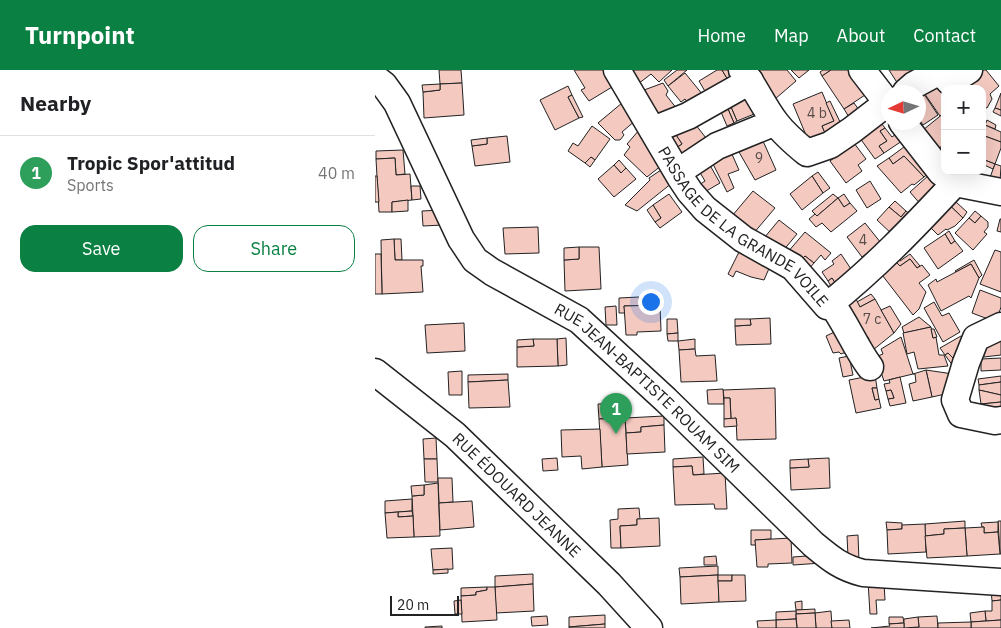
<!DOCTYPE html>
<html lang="en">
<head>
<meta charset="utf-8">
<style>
	:root { --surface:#fff; --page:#f2f2f2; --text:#202124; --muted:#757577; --line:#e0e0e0; --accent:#0b8043 }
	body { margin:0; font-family:"IBM Plex Sans",sans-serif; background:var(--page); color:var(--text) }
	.controls { position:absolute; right:15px; top:15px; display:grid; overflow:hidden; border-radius:10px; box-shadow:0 5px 20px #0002 }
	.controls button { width:45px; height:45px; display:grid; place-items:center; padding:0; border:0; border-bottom:1px solid var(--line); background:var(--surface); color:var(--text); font:25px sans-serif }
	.compass { position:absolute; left:506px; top:15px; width:45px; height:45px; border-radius:50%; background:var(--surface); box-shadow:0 5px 20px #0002; rotate:266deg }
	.scale { position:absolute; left:15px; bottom:12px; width:69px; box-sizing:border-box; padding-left:5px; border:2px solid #222; border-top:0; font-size:14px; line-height:18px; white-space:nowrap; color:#222; -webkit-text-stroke:4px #fff; paint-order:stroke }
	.you { position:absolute; left:275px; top:231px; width:18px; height:18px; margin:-12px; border:4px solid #fff; border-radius:50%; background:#1a73e8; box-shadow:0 0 0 8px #1a73e833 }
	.badge { display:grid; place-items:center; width:32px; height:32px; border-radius:50%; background:var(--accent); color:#fff; font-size:16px; font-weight:700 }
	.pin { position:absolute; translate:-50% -41px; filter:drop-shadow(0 1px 2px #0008) }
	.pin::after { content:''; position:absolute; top:26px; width:18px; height:15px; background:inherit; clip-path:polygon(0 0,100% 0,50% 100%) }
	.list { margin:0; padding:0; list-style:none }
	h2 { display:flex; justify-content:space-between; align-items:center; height:65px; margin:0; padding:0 20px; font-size:21px }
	h2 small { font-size:16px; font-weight:400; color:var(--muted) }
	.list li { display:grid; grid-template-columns:32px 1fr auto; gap:15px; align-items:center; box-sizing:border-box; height:75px; padding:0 20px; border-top:1px solid var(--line) }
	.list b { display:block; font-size:19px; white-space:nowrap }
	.list p { margin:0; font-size:16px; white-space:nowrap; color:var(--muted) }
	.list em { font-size:16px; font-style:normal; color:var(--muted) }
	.actions { display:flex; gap:10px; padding:15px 20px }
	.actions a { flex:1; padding:11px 0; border:1px solid var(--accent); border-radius:15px; text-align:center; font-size:18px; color:var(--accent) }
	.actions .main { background:var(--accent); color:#fff }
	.map { position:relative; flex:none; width:626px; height:558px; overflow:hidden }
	header { display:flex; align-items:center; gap:30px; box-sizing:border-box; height:70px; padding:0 25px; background:var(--accent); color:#fff }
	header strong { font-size:24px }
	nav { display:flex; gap:28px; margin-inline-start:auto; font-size:18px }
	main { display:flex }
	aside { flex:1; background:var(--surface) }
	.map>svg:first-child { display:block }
</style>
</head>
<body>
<header>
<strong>Turnpoint</strong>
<nav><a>Home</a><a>Map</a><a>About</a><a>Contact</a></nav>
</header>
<main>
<aside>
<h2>Nearby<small></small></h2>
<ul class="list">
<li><span class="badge" style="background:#2e9e5b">1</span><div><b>Tropic Spor'attitud</b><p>Sports</p></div><em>40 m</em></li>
</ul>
<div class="actions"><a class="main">Save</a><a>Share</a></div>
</aside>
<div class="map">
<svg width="626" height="558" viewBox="0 0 626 558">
	<rect width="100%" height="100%" fill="#fff"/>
	<g fill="#f3c9c0" stroke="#222">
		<path d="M64,0H86L87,13L65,14Z"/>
		<path d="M199,0H234L242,14L214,31L206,20L210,18Z"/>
		<path d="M251,0H297L284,12L276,4L263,14Z"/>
		<path d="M302,0H312L293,16L289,10Z"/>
		<path d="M342,0H347L353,10L331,23L324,11Z"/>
		<path d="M347,0H353L358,8L353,10Z"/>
		<path d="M378,0H412L421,11L400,29Z"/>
		<path d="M416,0H434L424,8Z"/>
		<path d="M448,0H456L447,6L445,2Z"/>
		<path d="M456,0H473L490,25L469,39L447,6Z"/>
		<path d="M514,0H554L521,22L515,19L523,14Z"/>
		<path d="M607,0H611L624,16L615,24L617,29L612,38L607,37V19H587Z"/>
		<path d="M310,3L328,25L315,36L310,29L306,32L293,16Z"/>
		<path d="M557,9L570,19V44L565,46L545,17Z"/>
		<path d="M87,13L89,45L49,48L48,22L65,20V14Z"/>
		<path d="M288,13L293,21L291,25L306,44L288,52L261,23Z"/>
		<path d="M65,14V20L48,22L47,15Z"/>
		<path d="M193,16L197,25L193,27L204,48L180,60L165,30Z"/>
		<path d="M545,18L563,45L548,55L544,49Z"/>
		<path d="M375,20L384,42L362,51L353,30Z"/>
		<path d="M447,22L459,51L447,56L450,63L433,70L418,34Z"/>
		<path d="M626,23V40L620,38Z"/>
		<path d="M197,25L208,47L204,48L193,27Z"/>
		<path d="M253,28L261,50L247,62L249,65L245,70H240L223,53Z"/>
		<path d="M353,30L362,51L359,53L350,32Z"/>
		<path d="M455,31L467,56L450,63L447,56L459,51L451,33Z"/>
		<path d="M350,32L359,53L352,56L343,35Z"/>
		<path d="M479,33L489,47L477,52L469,39Z"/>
		<path d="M620,38L626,40V46L618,42Z"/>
		<path d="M569,43L570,74L563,79L548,60Z"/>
		<path d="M503,49L510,58L505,61L512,71L504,76L509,83L500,89L482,64Z"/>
		<path d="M317,50L331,68L306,90L299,79L307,74L301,65L292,70L286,62Z"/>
		<path d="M612,50L621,55L620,59L610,55Z"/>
		<path d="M610,55L626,62V72L607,65Z"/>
		<path d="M217,56L235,69L220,90L216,87L210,93L193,81L198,73L203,76Z"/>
		<path d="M510,58L517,67L521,64L527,71L509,83L504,76L512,71L505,61Z"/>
		<path d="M265,59L292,91L272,107L249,85L255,77L252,74Z"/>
		<path d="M301,65L307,74L299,79L292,70Z"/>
		<path d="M607,65L626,72V78L620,94L607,89L609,80L607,79Z"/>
		<path d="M132,66L135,92L100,96L97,76L112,74V68Z"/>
		<path d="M112,68V74L97,76L96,70Z"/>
		<path d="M388,71L401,100L380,110L364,82Z"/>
		<path d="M479,73L491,89L483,95L487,101L471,113L455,91Z"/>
		<path d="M533,74L555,102L549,107L529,86L518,94L514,88Z"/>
		<path d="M570,74V87L563,79Z"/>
		<path d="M28,80L30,104L21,105L20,88L1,89V81Z"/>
		<path d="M356,82L364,100L353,104L359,118L352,122L336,90Z"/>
		<path d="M529,86L549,107L539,115L537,114L526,123L502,96L514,88L518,94Z"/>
		<path d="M216,87L220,90L215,97L210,93Z"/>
		<path d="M20,88L21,105L35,104L37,130L17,132V142H4L1,89Z"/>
		<path d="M607,89L620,94L618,99L607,94Z"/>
		<path d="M244,90L251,98L246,103L239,95Z"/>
		<path d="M332,90L345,113L328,123L324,115L330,111L324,101Z"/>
		<path d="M620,94L626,96L625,112L614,110Z"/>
		<path d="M239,95L246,103L251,98L261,109L239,127L223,109Z"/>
		<path d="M292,96L302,109L262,141L250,135L275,110L274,108Z"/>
		<path d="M443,102L455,118L448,123L437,106Z"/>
		<path d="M554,105L570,122L552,142L535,122Z"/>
		<path d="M0,106H2L4,132H0Z"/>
		<path d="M437,106L448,123L427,140L415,124Z"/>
		<path d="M495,111L506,129L492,138L481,120Z"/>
		<path d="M36,116H45L46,129L37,130Z"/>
		<path d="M378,121L400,138L378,164L357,146Z"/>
		<path d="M571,123L592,142L588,148L567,128Z"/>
		<path d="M294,124L307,142L285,158L280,152L286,148L278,135Z"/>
		<path d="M458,124L463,128L442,146L437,141Z"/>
		<path d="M469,124L475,133L469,137L463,128Z"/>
		<path d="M463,128L469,137L475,133L482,141L456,162L447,153L441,157L434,149L440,144L442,146Z"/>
		<path d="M567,128L588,148L580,156L572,160L571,159L563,165L549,151Z"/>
		<path d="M33,130V141L17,142V132Z"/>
		<path d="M520,131L531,141L526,147L514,137Z"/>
		<path d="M278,135L286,148L280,152L272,140Z"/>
		<path d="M514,137L526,147L531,141L536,145L519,166L502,150Z"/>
		<path d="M67,140L68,155L48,156L47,141Z"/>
		<path d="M600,141L606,146L600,153L594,148Z"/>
		<path d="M606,146L613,152V157L609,162L612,164L598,180L580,163L594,148L600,153Z"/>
		<path d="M625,149H626V162L622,161Z"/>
		<path d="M404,150L422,164L407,182L389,168Z"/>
		<path d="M490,153L506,173L487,187L472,167Z"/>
		<path d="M163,157L164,183L130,184L128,158Z"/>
		<path d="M574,161L580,171L576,174L570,164Z"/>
		<path d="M430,162L456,183L450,190L446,185L439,193L430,186L423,193L412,183Z"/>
		<path d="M570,164L576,174L580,171L588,181L563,199L549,178Z"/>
		<path d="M19,169H26L27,190H20Z"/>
		<path d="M19,169L20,190H48V196H46L48,222L7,224L6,170Z"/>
		<path d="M204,177H224L226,219L190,221L189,190L204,189Z"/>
		<path d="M204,177V189L189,190V178Z"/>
		<path d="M365,180L396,194L389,210L376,207L361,201L358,207L353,204Z"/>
		<path d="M620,180L626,182V222L605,214Z"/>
		<path d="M0,184H6L7,224H0Z"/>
		<path d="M466,184L480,205L462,216L457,208L453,211L447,202L459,194L457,191Z"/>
		<path d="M535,184L545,196L542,198L535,189L525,196L517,188L521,185L525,191Z"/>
		<path d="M430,186L439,193L433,200L423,193Z"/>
		<path d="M517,188L525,196L535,189L542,198L547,195L555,205L544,213L551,222L544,239L538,245L504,201Z"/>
		<path d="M599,190L607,205L604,208L596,194L581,202L580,201Z"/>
		<path d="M596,194L604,208L596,228L594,226L566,241L553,215L561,209L562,212Z"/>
		<path d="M457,208L462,216L457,218L453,211Z"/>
		<path d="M605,220L626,228V237L621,252L597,243Z"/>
		<path d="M496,224L500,229L485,237L482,232Z"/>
		<path d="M479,225L485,237L500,229L519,263L498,280L493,267L486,263L470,231Z"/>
		<path d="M264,227L265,236H249L250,243H244V228Z"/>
		<path d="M559,232L567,246L574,243L585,262L568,272L549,238Z"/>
		<path d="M285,235L286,261L262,262V265H251L249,236Z"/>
		<path d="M241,236L242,255H231L230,237Z"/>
		<path d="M515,236L526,254L519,263L506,240Z"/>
		<path d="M544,247L556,257L529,263L527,257Z"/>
		<path d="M395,248L396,274L361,275L360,256L376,255L375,249Z"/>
		<path d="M292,249H302L303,263L292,264Z"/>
		<path d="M360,249H375L376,255L360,256Z"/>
		<path d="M89,253L90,281L52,283L50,255Z"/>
		<path d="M556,257L558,268L561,267L564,285H569L573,296L543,299L539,282L532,284L528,263Z"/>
		<path d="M466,259L476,280L466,284L464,282L458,283L451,266Z"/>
		<path d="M556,259H559L562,267L558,268Z"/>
		<path d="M303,263V271H293L292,264Z"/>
		<path d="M586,266L591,271L578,288L573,283L570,285L565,278Z"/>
		<path d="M526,267L538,304L509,311L502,290L503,286L508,284L506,279Z"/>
		<path d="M191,268L192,295L183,296L182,269Z"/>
		<path d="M158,269H182L183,296L142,297V277L159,276Z"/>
		<path d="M158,269L159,276L142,277V270Z"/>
		<path d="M320,269V279L304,280L303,271Z"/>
		<path d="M626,271V285L609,287L607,274Z"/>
		<path d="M587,276L578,296L570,285L573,283L578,288Z"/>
		<path d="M320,279L321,286L340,285L342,311L306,312L304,280Z"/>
		<path d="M474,286L478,305L468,307L464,288Z"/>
		<path d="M626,288V300L606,301V289Z"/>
		<path d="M551,300L578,304L575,323L557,327Z"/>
		<path d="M551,300L557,327L538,331L534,314L541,312L540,304H538Z"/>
		<path d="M87,301V325H74L73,302Z"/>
		<path d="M133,304V310L93,312V305Z"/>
		<path d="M500,305L502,318H497L500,330L504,329L506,338L481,343L474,310Z"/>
		<path d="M626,306V312L604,315L603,309Z"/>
		<path d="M525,307L531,333L515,336L513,329L519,328L516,320L511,321L509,314L515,313L514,310Z"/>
		<path d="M133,310L135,337L94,338L93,312Z"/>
		<path d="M626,312V325L604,320V315Z"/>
		<path d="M400,318L401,369L362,370L361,348L356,349L355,328H349L348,320Z"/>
		<path d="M497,318H502L504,329L500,330Z"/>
		<path d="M348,319L349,334H333L332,320Z"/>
		<path d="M516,320L519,328L513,329L511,321Z"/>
		<path d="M604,320L626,325V332L606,334Z"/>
		<path d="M349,328H355L356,349H349Z"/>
		<path d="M626,332V340L607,342L606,334Z"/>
		<path d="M249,333L250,348L224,349L223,334Z"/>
		<path d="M289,346V355L266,357V362L251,363L250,348Z"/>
		<path d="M250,348L253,395L227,397L224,349Z"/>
		<path d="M361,348L362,356L349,357V349Z"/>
		<path d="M289,355L290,382L252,384L251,363L266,362V357Z"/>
		<path d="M225,359L227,397L207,399L206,386L187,387L186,360Z"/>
		<path d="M61,368L62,389H49L48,369Z"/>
		<path d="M328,387L329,404L318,405L317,396L298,397V389Z"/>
		<path d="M182,388L183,400L168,401L167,389Z"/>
		<path d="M454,388L455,418L416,420L415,398L434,397L433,389Z"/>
		<path d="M49,389H62L63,412H50Z"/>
		<path d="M433,389L434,397L415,398V390Z"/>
		<path d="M317,396L318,405L350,403L352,439H340L339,434L300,435L298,397Z"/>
		<path d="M63,408H77L78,432L64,433Z"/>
		<path d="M63,413L65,466L39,467L37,426L49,425V415Z"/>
		<path d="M49,415V425L37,426L36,416Z"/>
		<path d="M37,429V441L10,443V431Z"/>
		<path d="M97,431L99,457L65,460L64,433Z"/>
		<path d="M264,438L265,449H262V455L245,456L246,478H236L235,450L243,449V439Z"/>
		<path d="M37,441L38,446L23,447V442Z"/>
		<path d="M23,442V447L38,446L39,467L12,468L10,443Z"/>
		<path d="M284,448L285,476L246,478L245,456L262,455V449Z"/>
		<path d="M590,451V458L569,459V464L550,466V454Z"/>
		<path d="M623,451H626V484H625Z"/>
		<path d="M511,452L527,453V459L512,460Z"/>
		<path d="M623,452V462L609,463V457H607L606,453Z"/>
		<path d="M550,454L551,482L513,484L512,460L527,459V455Z"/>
		<path d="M609,457V463L623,462L625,484L592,486L590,458Z"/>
		<path d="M590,458L592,486L552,488L550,466L569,464V459Z"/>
		<path d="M376,460H396V469L380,470L381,475H376Z"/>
		<path d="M483,465L484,492L473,486L472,466Z"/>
		<path d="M416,468L417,493L393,494V497H382L380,470Z"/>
		<path d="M77,478L78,499L58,500L56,479Z"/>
		<path d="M445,485L447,493L418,495V487Z"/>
		<path d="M341,486L342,495H329V487Z"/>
		<path d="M343,496V505L305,507L304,498Z"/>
		<path d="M73,499V503L58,504V500Z"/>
		<path d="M158,504V514L120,517V506Z"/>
		<path d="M343,505L344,532L306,534L305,507Z"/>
		<rect x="343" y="505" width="14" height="6"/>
		<path d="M357,505H370L371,531L344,532L343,511H357Z"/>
		<path d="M493,511L509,512L510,530H501L502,544H495Z"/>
		<path d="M158,514L159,541L121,543L120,517Z"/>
		<path d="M112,517V520L101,522V525L86,526V518Z"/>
		<path d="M112,517H120L122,550L87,552L86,526L101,525V522L112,520Z"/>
		<path d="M616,519H626V530L617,531Z"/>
		<path d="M86,530L87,544H80L79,531Z"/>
		<path d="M626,530V550L611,551L610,541H617V531Z"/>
		<path d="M427,531V540H421L420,532Z"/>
		<path d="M440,539V543L421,544V540Z"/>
		<path d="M421,541V549L401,550V542Z"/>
		<path d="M456,541L457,558H441L440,543Z"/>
		<path d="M610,541L611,551L596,552L595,543Z"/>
		<path d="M440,543L441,558H422L421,544Z"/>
		<path d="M230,545V554L194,557V547Z"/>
		<path d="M172,546L173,555L157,556L156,547Z"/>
		<path d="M562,546L563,558H529L544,557L543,547Z"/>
		<path d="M514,547H528L529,553L514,554Z"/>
		<path d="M543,547L544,557L529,558V549Z"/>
		<path d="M421,549L422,558H401V550Z"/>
		<path d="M401,550V558H383L382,551Z"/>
		<path d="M474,550L475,558H457L456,551Z"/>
		<path d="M626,550V558H596V552Z"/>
		<path d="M596,552V558H563V553Z"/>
		<path d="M529,553V558H496L515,556L514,554Z"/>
		<path d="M230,554V558H194V557Z"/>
		<path d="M67,556V558H50V557Z"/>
	</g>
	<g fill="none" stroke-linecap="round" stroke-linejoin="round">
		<g stroke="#222" stroke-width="29">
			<g id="minor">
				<path id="s1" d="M242,0L305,107L315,122L330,139L368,169L418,197L452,236C499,199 540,156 580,113"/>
				<path d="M367,0C380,17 388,36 401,53C410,65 421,74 432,83L455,75L477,60L512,33"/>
				<path d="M487,0L514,35"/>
				<path id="s2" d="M0,8L9,15L22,33L86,169L100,190L117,202L204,250L291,330L438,474C455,488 465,497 488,503L626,512"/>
				<path d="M531,22L539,15L565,1L575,12L594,0"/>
				<path d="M527,52L566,102L580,113L626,122"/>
				<path d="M278,60L313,46L375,11"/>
				<path d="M303,102L342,76L391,56L399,51"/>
				<path d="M456,233C471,253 480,277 495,297"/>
				<path d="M626,256L601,268L591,293L580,330L586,344L620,351L626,350"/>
				<path id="s3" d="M0,302L80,365L234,514L274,558"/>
			</g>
		</g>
		<use href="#minor" stroke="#fff" stroke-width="26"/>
	</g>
	<g text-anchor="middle" stroke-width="4" stroke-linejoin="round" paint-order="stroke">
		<g font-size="14" fill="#564c4a">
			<text x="442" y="48">4 b</text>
			<text x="384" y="93">9</text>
			<text x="488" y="175">4</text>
			<text x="497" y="254">7 c</text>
		</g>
		<g font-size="16" fill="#222" stroke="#fff">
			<text dy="6" stroke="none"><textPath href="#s1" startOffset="205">PASSAGE DE LA GRANDE VOILE</textPath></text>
			<text dy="6" stroke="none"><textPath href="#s2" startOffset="425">RUE JEAN-BAPTISTE ROUAM SIM</textPath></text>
			<text dy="6" stroke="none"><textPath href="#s3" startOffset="188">RUE ÉDOUARD JEANNE</textPath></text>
		</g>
	</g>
</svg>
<div class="controls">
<button>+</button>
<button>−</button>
</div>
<svg class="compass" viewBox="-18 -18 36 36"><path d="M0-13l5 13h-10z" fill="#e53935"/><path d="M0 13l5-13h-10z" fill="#757577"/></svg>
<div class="scale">20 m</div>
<div class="you"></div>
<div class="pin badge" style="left:241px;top:364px;background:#2e9e5b">1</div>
</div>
</main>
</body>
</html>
